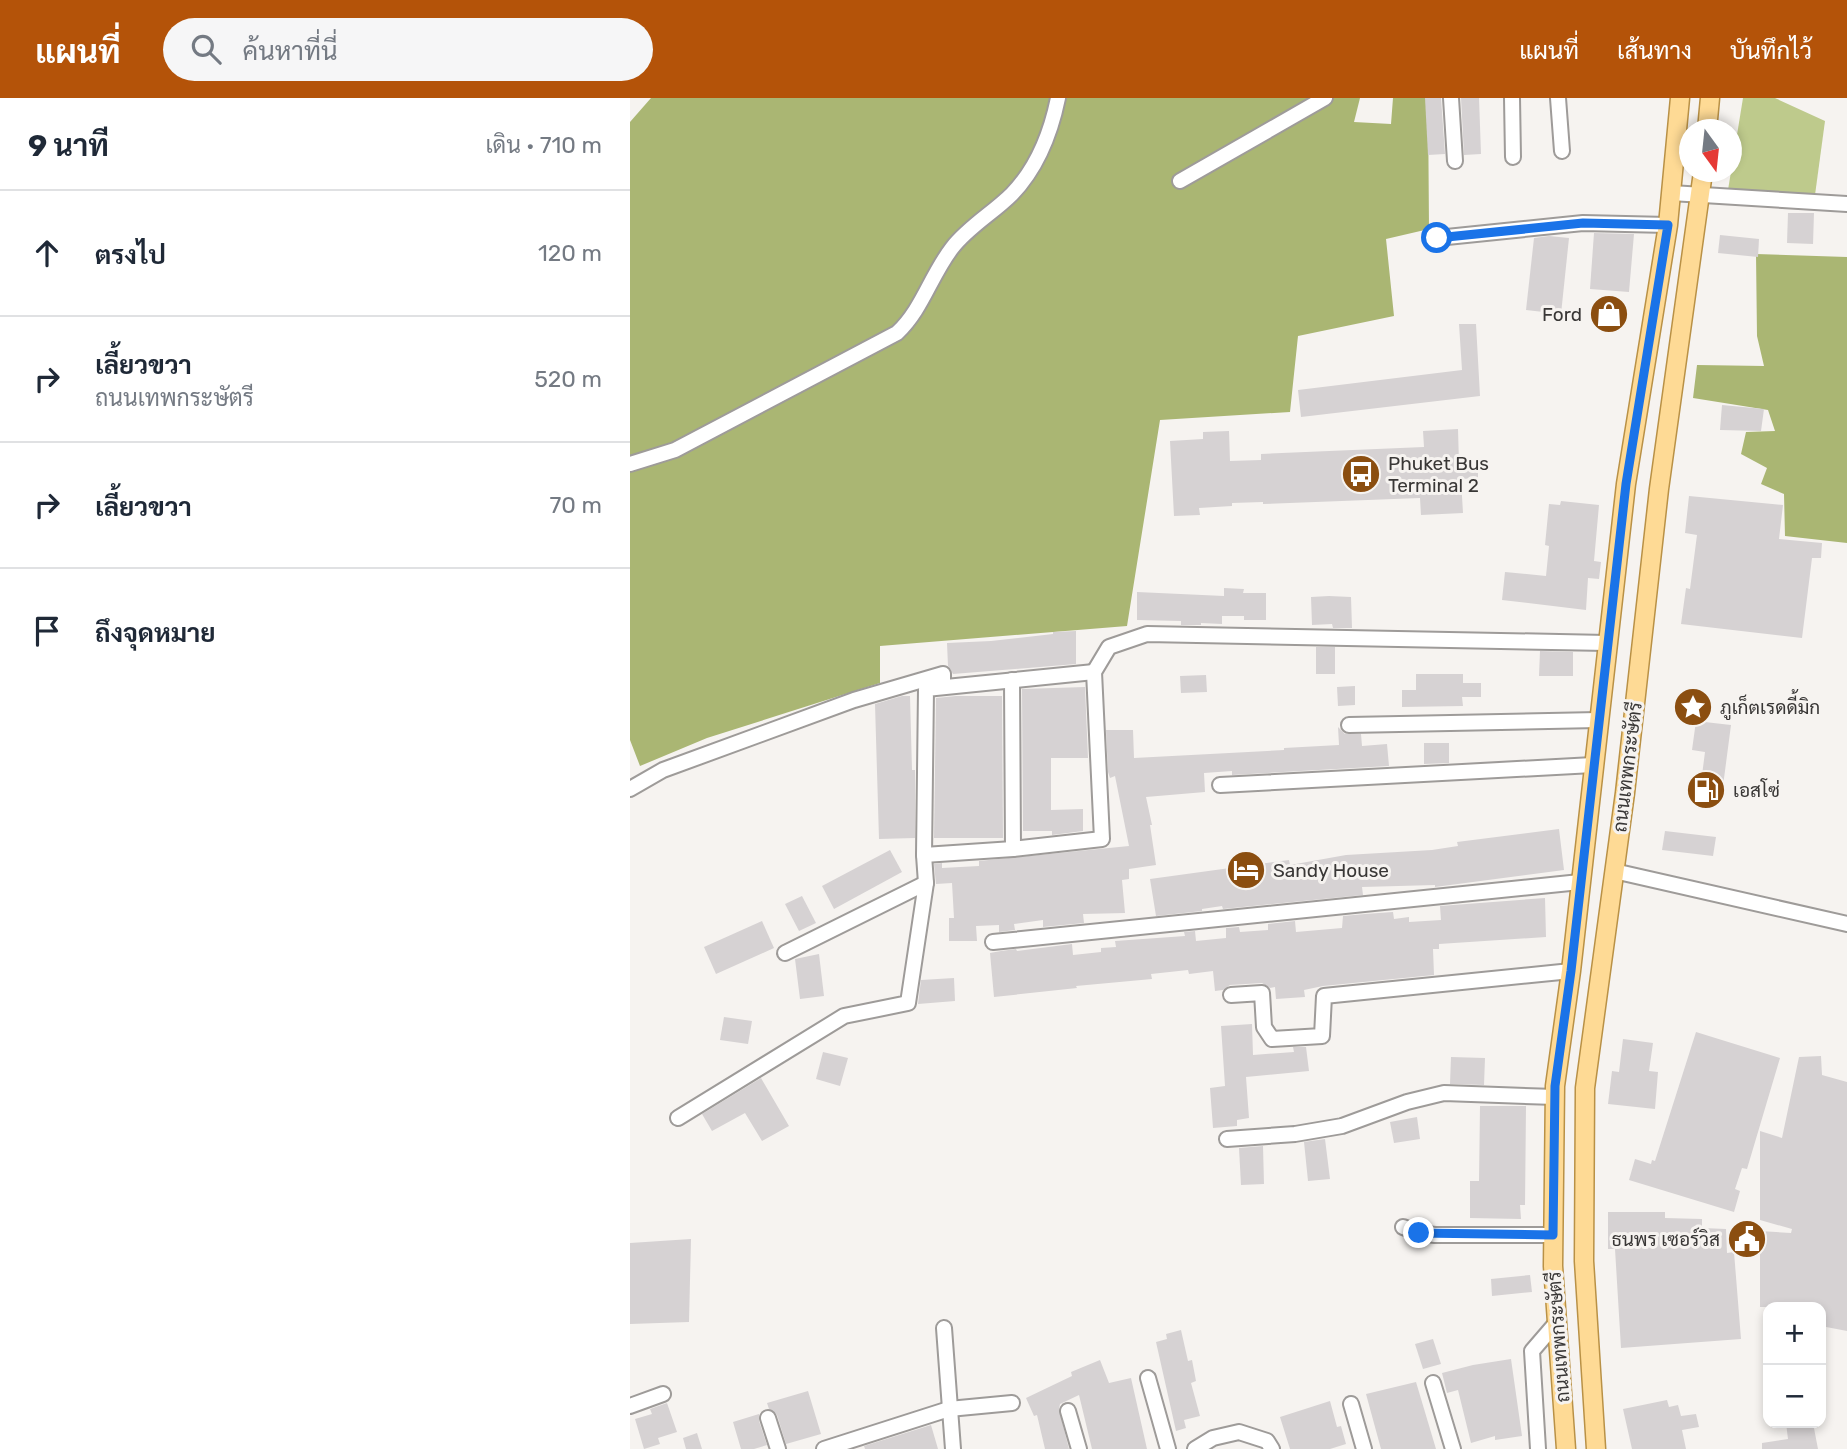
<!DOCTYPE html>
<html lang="th">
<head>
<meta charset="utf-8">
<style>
	:root { --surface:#fff; --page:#f6f6f7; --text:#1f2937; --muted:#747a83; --line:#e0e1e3; --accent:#b45309 }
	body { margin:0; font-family:Rubik,Sarabun,sans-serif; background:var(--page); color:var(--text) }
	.controls { position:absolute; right:21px; bottom:21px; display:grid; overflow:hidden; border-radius:14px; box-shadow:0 4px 10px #0003 }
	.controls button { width:63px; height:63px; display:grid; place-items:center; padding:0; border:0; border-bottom:2px solid var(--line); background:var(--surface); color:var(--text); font:35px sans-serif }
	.compass { position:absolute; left:1049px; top:21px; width:63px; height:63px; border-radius:50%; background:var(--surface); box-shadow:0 4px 10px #0003; rotate:165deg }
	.stop { position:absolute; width:21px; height:21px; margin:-16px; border:5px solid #1a73e8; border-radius:50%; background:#fff }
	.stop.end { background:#1a73e8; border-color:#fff; box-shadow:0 2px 7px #0008 }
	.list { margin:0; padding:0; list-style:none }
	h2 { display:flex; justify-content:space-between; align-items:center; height:91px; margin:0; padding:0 28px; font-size:30px }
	h2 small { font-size:23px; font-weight:400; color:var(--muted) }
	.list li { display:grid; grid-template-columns:46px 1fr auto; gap:21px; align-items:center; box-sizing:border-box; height:126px; padding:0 28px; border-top:2px solid var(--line) }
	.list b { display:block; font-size:26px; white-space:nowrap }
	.list p { margin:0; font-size:23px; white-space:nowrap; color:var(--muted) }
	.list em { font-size:23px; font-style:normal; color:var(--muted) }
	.icon { flex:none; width:38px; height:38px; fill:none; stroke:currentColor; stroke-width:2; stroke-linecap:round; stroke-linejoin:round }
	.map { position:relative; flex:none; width:1217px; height:1351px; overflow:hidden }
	header { display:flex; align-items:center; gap:42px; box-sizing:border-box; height:98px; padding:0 35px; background:var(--accent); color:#fff }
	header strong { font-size:33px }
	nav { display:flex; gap:38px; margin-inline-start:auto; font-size:24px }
	.search { width:490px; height:63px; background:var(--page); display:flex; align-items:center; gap:18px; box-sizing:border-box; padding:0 24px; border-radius:38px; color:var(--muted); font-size:26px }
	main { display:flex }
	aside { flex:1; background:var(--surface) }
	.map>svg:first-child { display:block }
</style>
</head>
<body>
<header>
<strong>แผนที่</strong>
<div class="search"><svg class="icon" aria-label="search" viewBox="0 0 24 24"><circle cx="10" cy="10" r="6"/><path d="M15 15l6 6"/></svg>ค้นหาที่นี่</div>
<nav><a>แผนที่</a><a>เส้นทาง</a><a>บันทึกไว้</a></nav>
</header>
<main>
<aside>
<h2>9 นาที<small>เดิน · 710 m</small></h2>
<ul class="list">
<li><svg class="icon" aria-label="ahead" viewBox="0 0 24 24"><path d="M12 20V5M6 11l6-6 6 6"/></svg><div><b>ตรงไป</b></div><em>120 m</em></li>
<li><svg class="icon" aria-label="right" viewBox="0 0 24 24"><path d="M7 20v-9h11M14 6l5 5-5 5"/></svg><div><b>เลี้ยวขวา</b><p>ถนนเทพกระษัตรี</p></div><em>520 m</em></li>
<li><svg class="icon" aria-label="right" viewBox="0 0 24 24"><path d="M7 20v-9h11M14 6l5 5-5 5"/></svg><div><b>เลี้ยวขวา</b></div><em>70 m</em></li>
<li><svg class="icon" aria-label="arrive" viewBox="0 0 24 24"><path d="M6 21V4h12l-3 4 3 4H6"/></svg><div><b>ถึงจุดหมาย</b></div></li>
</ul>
</aside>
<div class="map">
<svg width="1217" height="1351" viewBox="0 0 1217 1351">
	<rect width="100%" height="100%" fill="#f6f3f0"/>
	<path fill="#beca8c" d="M1113,0H1145L1195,23L1185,97L1098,92Z"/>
	<g fill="#aab673">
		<path d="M21,0H730L724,24L761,26L763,0H798L799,131L756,141L764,218L668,238L660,314L530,322L497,528L250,548V585L77,640L10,668L0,642V24Z"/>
		<path d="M1126,156L1217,159V445L1155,438L1154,396L1131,386L1137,370L1111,356L1116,334L1145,333L1138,312L1063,300L1067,267L1134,268L1127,238Z"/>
	</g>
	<g fill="#d6d2d3">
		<path d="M795,0H811L815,56L798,57Z"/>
		<path d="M831,0H849L851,56L834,57Z"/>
		<path d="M1158,115H1184L1183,146L1157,145Z"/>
		<path d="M964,135L1004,136L999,194L960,191Z"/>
		<path d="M1090,137L1129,141L1128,159L1088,155Z"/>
		<path d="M919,138L939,140L931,216L896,212L904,140Z"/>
		<path d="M829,226H846L850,298L671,319L668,292L832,272Z"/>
		<path d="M1092,307L1134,311L1131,333L1090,332Z"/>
		<path d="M828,331L829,366L848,365V380L831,381L833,415L791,417L790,400L633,406V404L602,405V408L569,410L570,417L544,418L540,343L573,341V334L599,333L600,363L631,362V356L794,349L793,333Z"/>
		<path d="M1059,398L1153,407L1149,441L1192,445L1191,460H1182L1172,540L1051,526L1056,490L1060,491L1067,437L1055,435Z"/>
		<path d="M931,403L969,407L964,463L971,464L969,481L958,480L956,512L872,502L875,474L916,478L919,448L915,447L919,406L930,407Z"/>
		<path d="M594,490L614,491L613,495H636V522H614V518H592V526L571,525V527H551V523L507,522V494L594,498Z"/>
		<path d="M699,498L721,499L722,530H703L702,526L682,527L681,499Z"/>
		<path d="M446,533V566L323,576L318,568L317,545L361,543L423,536V534Z"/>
		<rect x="686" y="549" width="19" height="27"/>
		<path d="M910,553L943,554V578H909Z"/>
		<path d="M786,576H833V585H851V599H832L833,608L772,609V592H786Z"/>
		<path d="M576,577L577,594L551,595L550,578Z"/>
		<path d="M725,588V607L708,608L707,589Z"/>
		<path d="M455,589L458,660H421V712L453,711V733L422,737V733H393L392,591Z"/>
		<path d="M272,598H280L282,672H285V740L249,741L245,606Z"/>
		<path d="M326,598H372L373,740H304L306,600Z"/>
		<path d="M1066,623L1101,627L1093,688L1071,685L1075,654L1062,652Z"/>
		<path d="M708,629L715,636H731L732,648L757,646L759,668L602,677V673L574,675L575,694L516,699L522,727H520L526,767L499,771V781L492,782L495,815L453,816L454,825L413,829V822L384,826L385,832L369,834V827L346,828L347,843H319V820H324L322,785L306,786L304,766L312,765V770L349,768V763L499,748L485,678L480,680L478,674L476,632H503L504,660L654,652V650L709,647Z"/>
		<path d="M794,645H819V665L794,666Z"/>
		<path d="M929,731L934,772L805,789V787L732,789L733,797L593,811L592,808L572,811V813L526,818L520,781L659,762L660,767L716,757L802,752L828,748L827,744Z"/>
		<path d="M1035,733L1086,739L1083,758L1032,752Z"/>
		<path d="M260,752L272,774L204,811L192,788Z"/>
		<path d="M172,798L186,825L169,833L155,806Z"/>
		<path d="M915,800L916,839L809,846V851H803L804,877L693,888L674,892L675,899L646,901L645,889L640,890L632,885L600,887L593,892L585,893L583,873L559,876L558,872L521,876L522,881L446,888L447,890L364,899L360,855L371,853L386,851L387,853L442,846L443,857L471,854V850L486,849L485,843L555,838L554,834L565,833L566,843L596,840V830L609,829L610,834L638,832V826L665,823L666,834L712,830L713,818L735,816L763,814L764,821L779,819V824L811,822L810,808Z"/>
		<path d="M132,823L144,850L86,876L74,849Z"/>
		<path d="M189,856L194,898L170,901L165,861Z"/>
		<path d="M324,880L325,903L288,906L291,882Z"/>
		<path d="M94,919L122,923L118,946L90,942Z"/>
		<path d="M622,926L623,957L664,954L663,949H676L679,973L616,979L619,1020L607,1022V1028L583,1030L580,990L595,988L591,928Z"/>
		<path d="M1066,934L1150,960L1117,1071L1112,1070L1105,1091L1110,1093L1104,1114L999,1082L1005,1061L1021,1066L1022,1062L1025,1063Z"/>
		<path d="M993,941L1023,945L1019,973L1028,974L1025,1011L978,1006L982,973L989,974Z"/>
		<path d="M193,954L218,960L210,988L186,981Z"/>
		<path d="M1191,958L1192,977L1217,984V1233L1191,1228V1209H1130V1133L1161,1135L1162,1131L1130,1122V1033L1152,1040L1169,959Z"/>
		<path d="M821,959L855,960L854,987L820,986Z"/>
		<path d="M131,980L159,1028L132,1043L115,1015L82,1033L72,1016Z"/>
		<path d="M850,1008H896L895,1107H890L891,1121L840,1120V1083H849Z"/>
		<path d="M787,1019L790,1041L764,1045L760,1024Z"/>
		<path d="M695,1041L700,1081L678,1083L674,1044Z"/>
		<path d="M633,1048L634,1086L611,1087L609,1050Z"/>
		<path d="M978,1114H1035V1120L1072,1121V1130L1096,1131L1097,1155L1104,1154L1111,1241L991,1250L985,1151H978Z"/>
		<path d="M61,1141L59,1224L0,1226V1145Z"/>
		<path d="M900,1177L902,1194L862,1198L861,1181Z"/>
		<path d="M551,1232L558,1263L562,1262L566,1283L561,1285L570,1318L554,1322L556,1330L546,1333L526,1244L537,1241L536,1236Z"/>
		<path d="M803,1241L811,1266L793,1271L785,1246Z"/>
		<path d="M881,1261L892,1338L865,1342V1338L841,1345L828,1292L817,1295L812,1275L843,1267Z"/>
		<path d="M470,1262L479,1285L501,1280L517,1351H462L449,1297L430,1306L429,1311L439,1351H415L407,1317L404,1318L396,1300L442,1278L441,1274Z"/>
		<path d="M786,1284L806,1351H751L736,1296Z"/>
		<path d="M178,1293L191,1336L156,1346L147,1317L139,1311L137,1305Z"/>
		<path d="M1037,1302L1039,1309L1048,1307L1051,1318L1066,1316L1069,1329L1052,1332L1056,1351H1002L993,1311Z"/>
		<path d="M700,1303L707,1329L711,1328L716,1346L700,1351H660L650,1319Z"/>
		<path d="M37,1305L47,1334L28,1340L30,1346L14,1351L5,1321L22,1316L20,1311Z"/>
		<path d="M129,1316V1323L137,1347L124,1351H111L103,1324Z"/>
		<path d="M1156,1325H1183L1188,1351H1132V1345L1158,1341Z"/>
		<path d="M301,1327L308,1351H235L234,1348Z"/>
		<path d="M67,1335L72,1351H56L53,1340Z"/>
	</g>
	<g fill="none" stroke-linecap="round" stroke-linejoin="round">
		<g stroke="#9e9b99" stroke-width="18">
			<g id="minor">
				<path d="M821,0L825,63"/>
				<path d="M882,0L883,59"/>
				<path d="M928,0L932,53"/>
				<path d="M550,83L695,0"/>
				<path d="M1041,95L1217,106"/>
				<path d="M807,140L953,125L1038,127"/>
				<path d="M0,366L45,352L267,235C292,212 301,177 322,150C338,129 363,115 382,96C407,70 421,34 428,0"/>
				<path d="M382,582L383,751"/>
				<path d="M719,627L968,622"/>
				<path d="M590,687L963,667"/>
				<path d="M0,691L33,672L224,602L313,576V589"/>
				<path d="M294,757L383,751L472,741L464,574L479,549L517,536L977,545"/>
				<path d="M984,773L1217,826"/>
				<path d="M363,844L950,784"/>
				<path d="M155,855L296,785"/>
				<path d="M601,897L632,895L634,929L642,941L692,938L694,898L941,873"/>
				<path d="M48,1020L214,918L278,905L296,785L294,757L296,591L464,574"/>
				<path d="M597,1041L665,1036L712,1028L777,1004L814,995L925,999"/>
				<path d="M773,1129L789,1135L805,1137H923"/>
				<path d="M314,1230L323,1351"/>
				<path d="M518,1280L538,1351"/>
				<path d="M803,1285L823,1351"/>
				<path d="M721,1306L734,1351"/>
				<path d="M0,1308L33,1296"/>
				<path d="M438,1313L449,1351"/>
				<path d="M138,1320L148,1351"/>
				<path d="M194,1351L319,1311L382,1305"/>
				<path d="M565,1351L583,1340L609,1334L637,1343L642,1351"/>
				<path d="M908,1351L902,1253L927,1224"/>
			</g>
		</g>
		<g stroke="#b99146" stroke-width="21">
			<g id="major">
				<path d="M1077,32L1080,0"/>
				<path d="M936,1351L923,1168L925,988L941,873L996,386L1038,127L1050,0"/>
				<path d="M966,1351L954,1163L955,990L995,695L1029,391L1073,74"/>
			</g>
		</g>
		<use href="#minor" stroke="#fff" stroke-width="14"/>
		<use href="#major" stroke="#feda95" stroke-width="18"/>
	</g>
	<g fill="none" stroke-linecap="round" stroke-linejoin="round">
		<path stroke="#1a73e8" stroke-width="9" d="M789,1135L923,1137L925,988L941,873L996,386L1038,127L953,125L807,140"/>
	</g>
	<defs>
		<g id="shop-disc" transform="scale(2.0125)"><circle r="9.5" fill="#8b4e10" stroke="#f6f3f0"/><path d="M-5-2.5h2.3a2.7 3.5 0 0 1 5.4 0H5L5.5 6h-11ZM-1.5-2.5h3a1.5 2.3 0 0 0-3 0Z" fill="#fff"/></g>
		<g id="bus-disc" transform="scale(2.0125)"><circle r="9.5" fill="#8b4e10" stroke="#f6f3f0"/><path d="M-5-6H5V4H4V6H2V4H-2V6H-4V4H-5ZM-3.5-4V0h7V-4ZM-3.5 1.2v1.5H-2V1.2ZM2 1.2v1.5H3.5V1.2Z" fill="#fff"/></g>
		<g id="sight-disc" transform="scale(2.0125)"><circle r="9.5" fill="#8b4e10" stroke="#f6f3f0"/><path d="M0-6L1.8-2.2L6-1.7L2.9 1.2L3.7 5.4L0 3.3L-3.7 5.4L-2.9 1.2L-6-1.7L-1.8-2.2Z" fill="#fff"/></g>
		<g id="fuel-disc" transform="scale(2.0125)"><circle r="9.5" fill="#8b4e10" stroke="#f6f3f0"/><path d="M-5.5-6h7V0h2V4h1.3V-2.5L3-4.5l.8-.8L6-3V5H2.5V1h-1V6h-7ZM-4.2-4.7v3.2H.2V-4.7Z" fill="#fff"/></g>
		<g id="hotel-disc" transform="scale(2.0125)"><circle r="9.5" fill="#8b4e10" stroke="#f6f3f0"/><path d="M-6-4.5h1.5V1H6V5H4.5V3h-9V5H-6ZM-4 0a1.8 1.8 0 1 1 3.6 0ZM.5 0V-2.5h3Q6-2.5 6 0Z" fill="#fff"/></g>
		<g id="civic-disc" transform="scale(2.0125)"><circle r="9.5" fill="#8b4e10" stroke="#f6f3f0"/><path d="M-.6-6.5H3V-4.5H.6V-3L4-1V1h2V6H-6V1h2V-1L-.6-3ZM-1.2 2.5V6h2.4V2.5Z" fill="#fff"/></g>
	</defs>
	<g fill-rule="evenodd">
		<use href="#shop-disc" x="979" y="216"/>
		<use href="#bus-disc" x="731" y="376"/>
		<use href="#sight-disc" x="1063" y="609"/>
		<use href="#fuel-disc" x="1076" y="692"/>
		<use href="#hotel-disc" x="616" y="772"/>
		<use href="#civic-disc" x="1117" y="1141"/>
	</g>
	<g text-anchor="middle" stroke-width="6" stroke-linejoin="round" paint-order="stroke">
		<g font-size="19" fill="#393736" stroke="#f6f3f0" text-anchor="start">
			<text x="952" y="223" text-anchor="end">Ford</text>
			<text x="758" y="372">Phuket Bus<tspan x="758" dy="22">Terminal 2</tspan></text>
			<text x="1090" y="616">ภูเก็ตเรดดี้มิก</text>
			<text x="1103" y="699">เอสโซ่</text>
			<text x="643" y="779">Sandy House</text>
			<text x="1090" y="1148" text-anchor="end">ธนพร เซอร์วิส</text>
		</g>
		<g font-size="19" fill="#393736" stroke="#f6f3f0">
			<text transform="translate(997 669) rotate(-83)" y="7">ถนนเทพกระษัตรี</text>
			<text transform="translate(928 1239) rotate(-94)" y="7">ถนนเทพกระษัตรี</text>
		</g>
	</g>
</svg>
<div class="controls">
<button>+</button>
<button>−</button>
</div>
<svg class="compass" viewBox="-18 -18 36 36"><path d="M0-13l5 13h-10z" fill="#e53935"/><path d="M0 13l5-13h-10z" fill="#747a83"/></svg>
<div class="stop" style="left:807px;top:140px"></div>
<div class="stop end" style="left:789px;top:1135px"></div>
</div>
</main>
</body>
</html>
